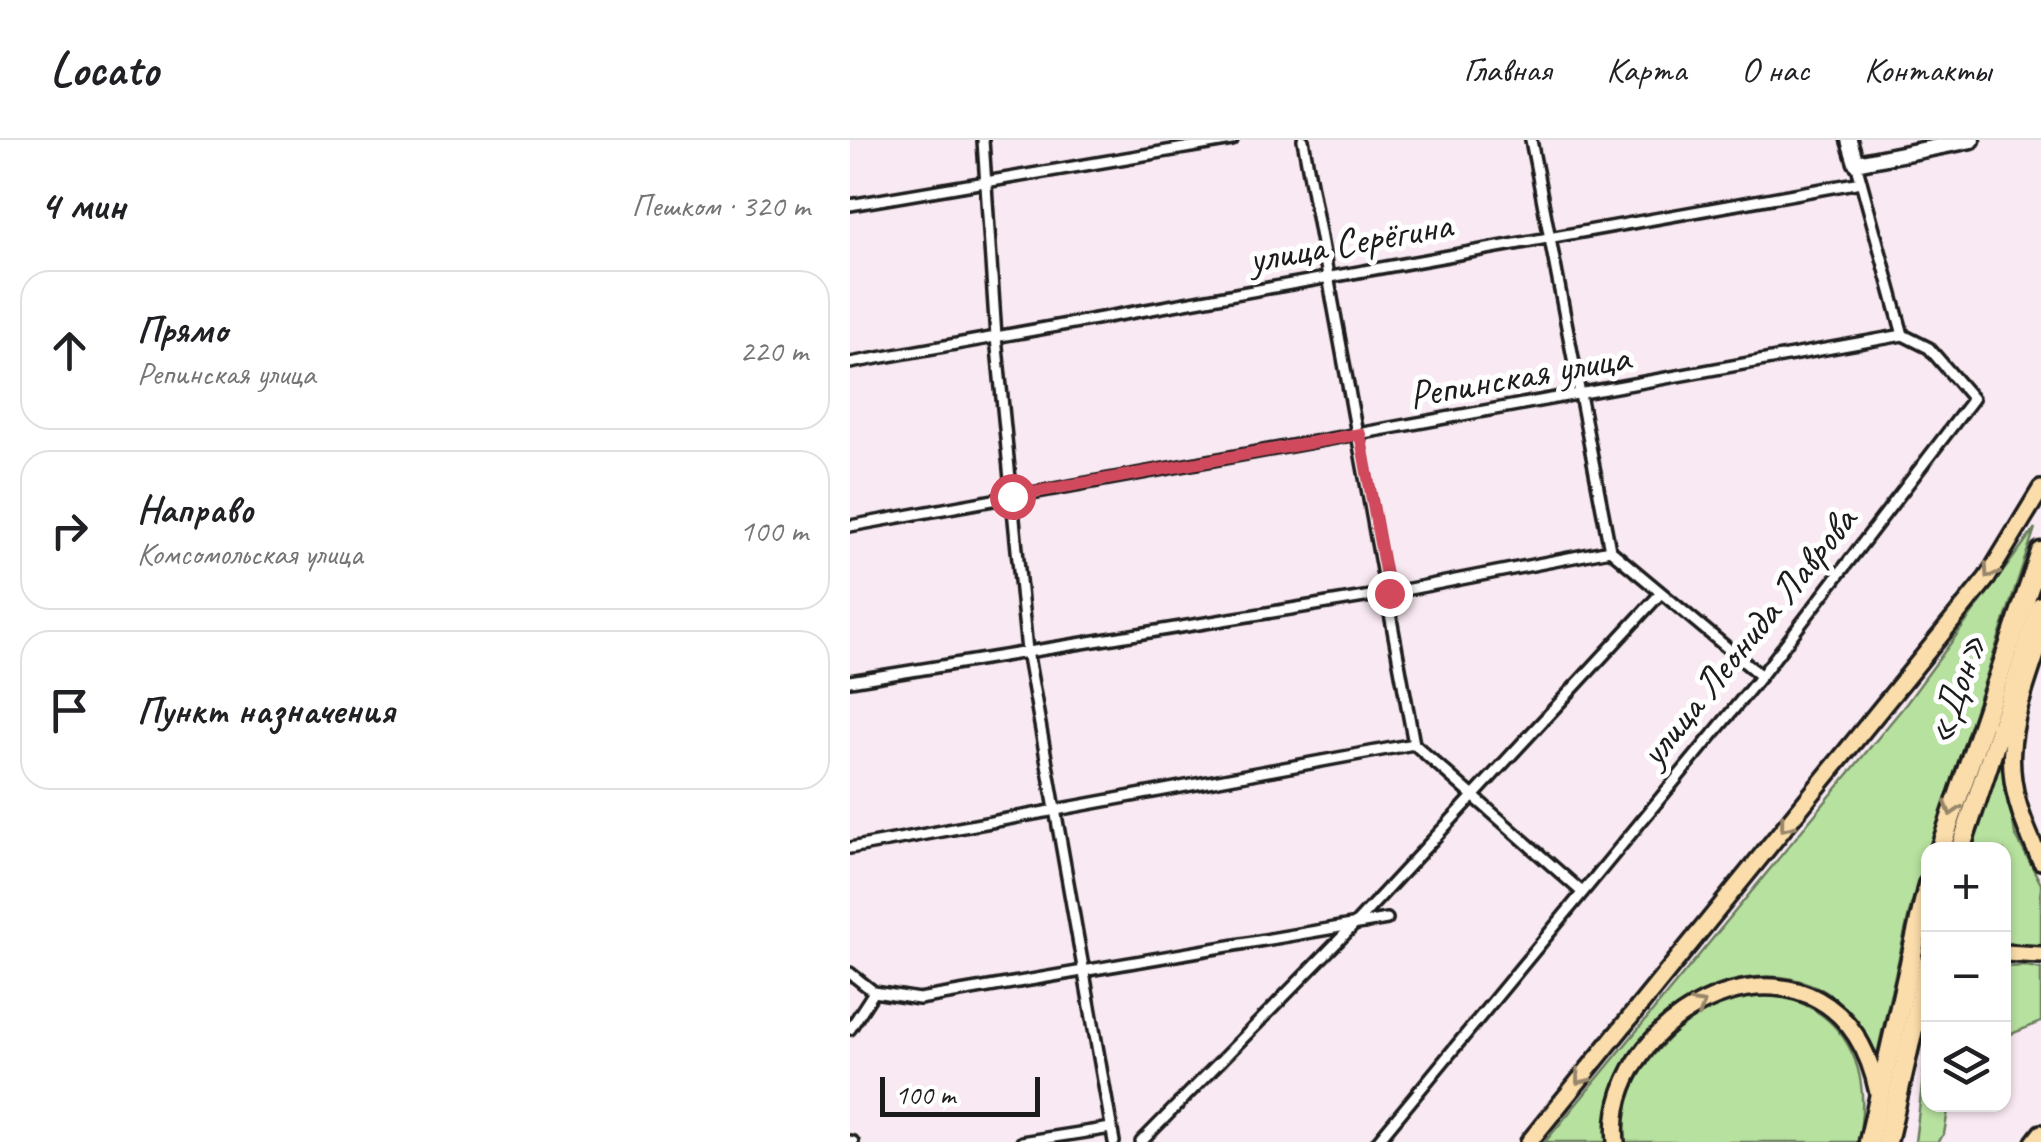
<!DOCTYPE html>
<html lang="ru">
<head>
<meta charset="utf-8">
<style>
	:root { --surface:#fff; --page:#f6f6f6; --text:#202124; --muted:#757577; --line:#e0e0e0 }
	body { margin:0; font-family:Caveat,sans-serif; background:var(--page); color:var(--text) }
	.controls { position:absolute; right:30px; bottom:30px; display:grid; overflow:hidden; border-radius:20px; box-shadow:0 2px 8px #0004 }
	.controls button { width:90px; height:90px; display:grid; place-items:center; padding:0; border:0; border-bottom:2px solid var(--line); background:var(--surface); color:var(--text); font:50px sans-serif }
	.scale { position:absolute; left:30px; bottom:25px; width:160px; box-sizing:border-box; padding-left:10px; border:5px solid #1c1c1c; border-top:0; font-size:28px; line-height:35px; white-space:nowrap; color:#1c1c1c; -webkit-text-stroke:8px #fff; paint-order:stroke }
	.stop { position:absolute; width:30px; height:30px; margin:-22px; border:8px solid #d1495b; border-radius:50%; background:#fff }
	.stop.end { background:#d1495b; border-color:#fff; box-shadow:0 2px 10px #0008 }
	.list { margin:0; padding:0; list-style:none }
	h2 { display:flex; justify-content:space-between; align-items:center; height:130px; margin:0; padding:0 40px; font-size:42px }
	h2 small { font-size:32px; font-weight:400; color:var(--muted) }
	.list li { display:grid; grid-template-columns:65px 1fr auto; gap:30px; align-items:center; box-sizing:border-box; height:160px; margin:0 20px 20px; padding:0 20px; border:2px solid var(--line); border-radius:30px }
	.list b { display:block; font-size:38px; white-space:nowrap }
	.list p { margin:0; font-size:32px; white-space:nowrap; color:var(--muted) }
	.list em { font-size:32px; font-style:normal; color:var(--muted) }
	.icon { flex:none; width:55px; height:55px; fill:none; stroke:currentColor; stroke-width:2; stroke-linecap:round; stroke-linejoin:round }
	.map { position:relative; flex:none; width:1191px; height:1002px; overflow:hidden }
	header { display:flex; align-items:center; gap:60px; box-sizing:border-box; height:140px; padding:0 50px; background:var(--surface); border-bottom:2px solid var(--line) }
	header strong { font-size:48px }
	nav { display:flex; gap:55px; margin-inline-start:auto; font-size:35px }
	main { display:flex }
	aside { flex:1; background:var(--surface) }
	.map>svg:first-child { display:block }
</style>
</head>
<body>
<header>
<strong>Locato</strong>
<nav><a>Главная</a><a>Карта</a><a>О нас</a><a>Контакты</a></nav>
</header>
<main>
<aside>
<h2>4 мин<small>Пешком · 320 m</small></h2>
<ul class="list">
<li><svg class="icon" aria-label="ahead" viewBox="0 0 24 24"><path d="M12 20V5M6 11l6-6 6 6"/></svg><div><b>Прямо</b><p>Репинская улица</p></div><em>220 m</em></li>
<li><svg class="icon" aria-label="right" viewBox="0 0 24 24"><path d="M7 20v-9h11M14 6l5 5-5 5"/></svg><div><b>Направо</b><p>Комсомольская улица</p></div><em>100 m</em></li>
<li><svg class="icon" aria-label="arrive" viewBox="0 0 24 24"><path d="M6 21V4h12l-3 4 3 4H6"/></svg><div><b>Пункт назначения</b></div></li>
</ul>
</aside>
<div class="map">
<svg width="1191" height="1002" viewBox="0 0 1191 1002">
	<rect width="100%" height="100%" fill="#f9e9f2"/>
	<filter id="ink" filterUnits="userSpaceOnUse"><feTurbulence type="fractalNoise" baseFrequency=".01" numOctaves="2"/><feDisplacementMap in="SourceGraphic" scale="20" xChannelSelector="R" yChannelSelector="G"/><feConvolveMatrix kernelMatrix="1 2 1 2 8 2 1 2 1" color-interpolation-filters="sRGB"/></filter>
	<g filter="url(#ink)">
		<g fill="#b7e19f" stroke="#6a7e5e" stroke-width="2.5">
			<path d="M1185,388L1061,765L1027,914C1014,891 996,863 973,850C879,800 742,898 759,1002H695L1056,564Z"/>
			<path d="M1158,578L1154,627L1165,694L1191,744V809L1154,807V710H1117Z"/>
			<path d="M1177,826L1191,829V882L1154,897V827Z"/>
			<path d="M904,852C989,859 1025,920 1008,1002H773C766,949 815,892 859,868C872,861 889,857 904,852Z"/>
			<path d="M1078,898V964L1099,965L1094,994L1087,1002H1065Z"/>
		</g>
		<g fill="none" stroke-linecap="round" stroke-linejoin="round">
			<g stroke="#1c1c1c" stroke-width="16">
				<g id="street">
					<path d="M133,0L146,197L177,511L264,1002"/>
					<path d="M453,0L564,604"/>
					<path d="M681,0L760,410"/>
					<path d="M0,65L382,0"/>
					<path d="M0,223L1011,42"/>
					<path d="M0,386L1053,195"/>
					<path d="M0,541L539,453L760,410L911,536"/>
					<path d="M564,604L732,752"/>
					<path d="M0,708L564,604"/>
					<path d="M0,833L24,852L69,859L537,779"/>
					<path d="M0,889L24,852"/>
					<path d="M0,1001L3,1002"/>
					<path d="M172,1002L261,988"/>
					<path d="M291,1002L505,784L811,453"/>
					<path d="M527,1002L911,536L1123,259L1079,208L1053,195L1006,23"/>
				</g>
			</g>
			<g stroke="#1c1c1c" stroke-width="21">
				<path id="secondary" d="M999,0L1006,23L1122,0"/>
			</g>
			<g stroke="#1c1c1c" stroke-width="22">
				<g id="primary">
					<path d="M1191,500C1159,594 1145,628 1191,721"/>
					<path d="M1154,813L1191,815"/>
					<path d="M679,1002L1137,438L1191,349"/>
					<path d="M766,1002C752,863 988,760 1028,953"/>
					<path d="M1184,1002L1191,993"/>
				</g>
			</g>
			<g stroke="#1c1c1c" stroke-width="25">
				<g id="highway">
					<path d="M1090,710L1191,412"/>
					<path d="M1110,710L1191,466"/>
					<path d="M1019,1002L1078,745"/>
					<path d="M1037,1002L1078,824"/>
				</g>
			</g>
			<use href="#street" stroke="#fff" stroke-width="9"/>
			<use href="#secondary" stroke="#fff" stroke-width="14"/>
			<use href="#primary" stroke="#fbddab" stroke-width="15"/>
			<use href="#highway" stroke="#fbddab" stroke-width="18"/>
		</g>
		<defs><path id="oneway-chevron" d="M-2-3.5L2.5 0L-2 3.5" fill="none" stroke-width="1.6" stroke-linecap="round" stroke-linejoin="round" transform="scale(2.5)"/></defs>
		<g stroke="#97866b">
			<use href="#oneway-chevron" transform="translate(1140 432) rotate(124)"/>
			<use href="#oneway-chevron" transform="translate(1102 669) rotate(107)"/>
			<use href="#oneway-chevron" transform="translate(936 685) rotate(129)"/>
			<use href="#oneway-chevron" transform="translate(849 866) rotate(-31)"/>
			<use href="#oneway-chevron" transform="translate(731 938) rotate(129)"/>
		</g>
	</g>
	<g fill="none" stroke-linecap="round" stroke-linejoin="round" filter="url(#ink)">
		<path stroke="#d1495b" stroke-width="12" d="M162,356L510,294L539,453"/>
	</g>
	<g text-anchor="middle" stroke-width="10" stroke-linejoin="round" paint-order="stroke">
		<g font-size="40" fill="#1c1c1c" stroke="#fff">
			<text transform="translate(500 101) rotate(-10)" y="14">улица Серёгина</text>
			<text transform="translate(669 235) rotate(-10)" y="14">Репинская улица</text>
			<text transform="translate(897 496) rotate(-51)" y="14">улица Леонида Лаврова</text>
			<text transform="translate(1105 549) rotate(-71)" y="14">«Дон»</text>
		</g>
	</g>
</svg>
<div class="controls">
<button>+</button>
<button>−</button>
<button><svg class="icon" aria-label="layers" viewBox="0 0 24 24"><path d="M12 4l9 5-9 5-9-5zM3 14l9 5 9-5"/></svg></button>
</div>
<div class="scale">100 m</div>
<div class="stop" style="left:162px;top:356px"></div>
<div class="stop end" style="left:539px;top:453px"></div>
</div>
</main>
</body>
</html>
